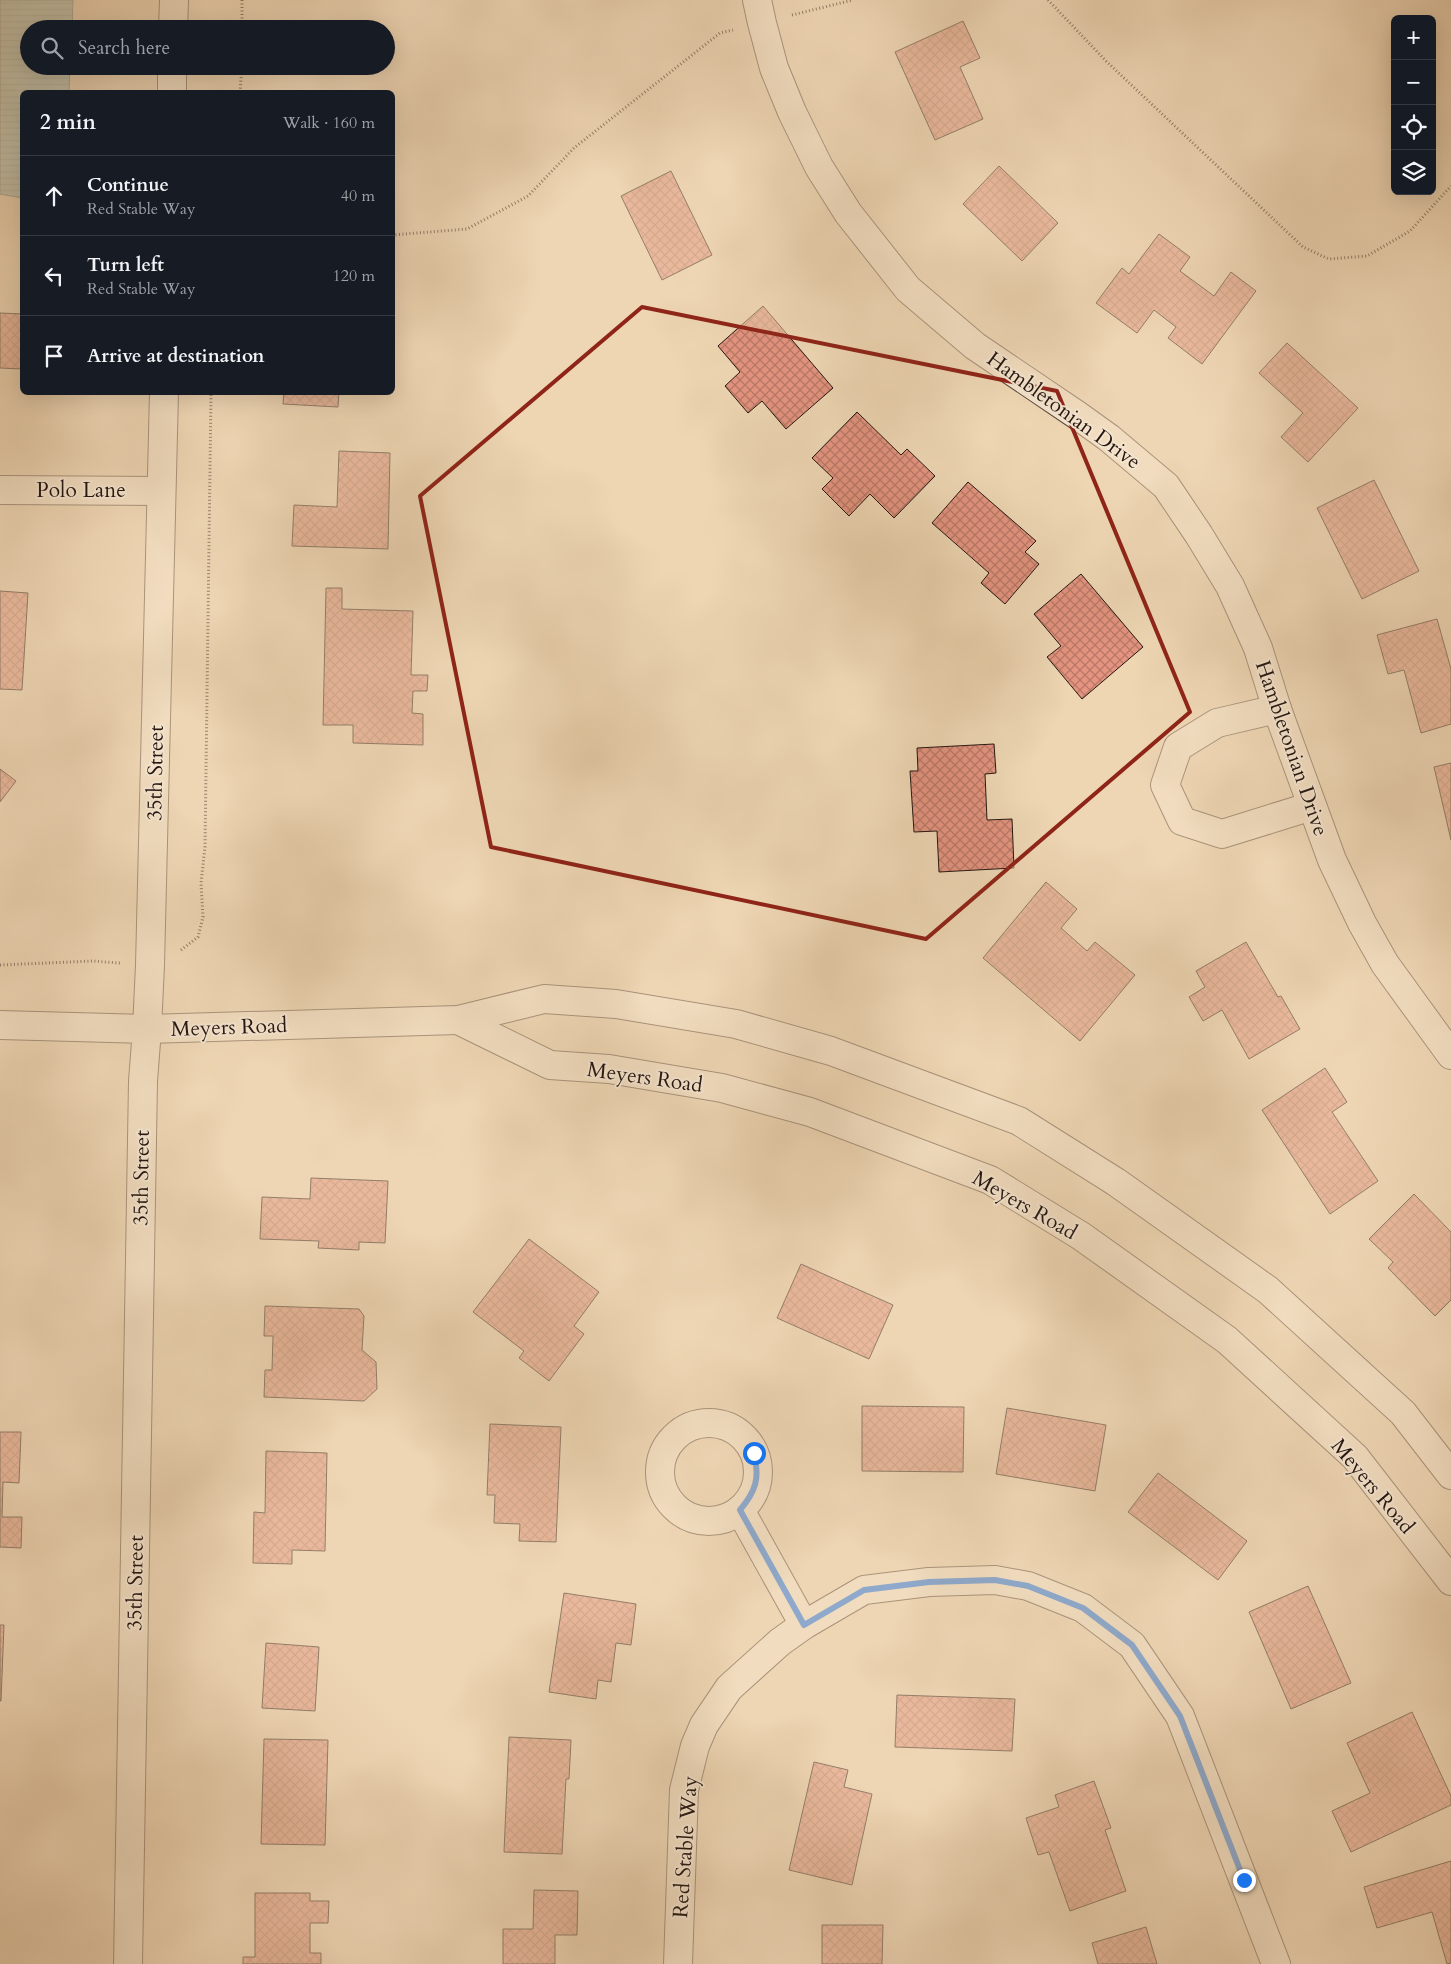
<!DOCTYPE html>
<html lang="en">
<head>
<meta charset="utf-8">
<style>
	:root { --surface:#171b24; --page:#242831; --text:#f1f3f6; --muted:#9ea1a6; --line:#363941 }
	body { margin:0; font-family:Cardo,serif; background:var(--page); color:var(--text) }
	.controls { position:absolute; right:15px; top:15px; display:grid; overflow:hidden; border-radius:8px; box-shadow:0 5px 20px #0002 }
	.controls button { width:45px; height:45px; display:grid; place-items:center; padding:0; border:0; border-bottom:1px solid var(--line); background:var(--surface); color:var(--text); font:25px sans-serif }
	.stop { position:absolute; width:15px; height:15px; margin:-11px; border:4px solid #1a73e8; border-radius:50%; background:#fff }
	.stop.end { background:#1a73e8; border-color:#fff; box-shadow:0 1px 5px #0008 }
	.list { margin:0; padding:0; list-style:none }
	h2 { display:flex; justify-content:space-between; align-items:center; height:65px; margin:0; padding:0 20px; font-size:21px }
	h2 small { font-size:16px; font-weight:400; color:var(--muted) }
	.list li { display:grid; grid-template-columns:32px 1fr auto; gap:15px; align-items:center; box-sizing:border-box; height:80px; padding:0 20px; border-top:1px solid var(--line) }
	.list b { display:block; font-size:19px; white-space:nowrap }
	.list p { margin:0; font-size:16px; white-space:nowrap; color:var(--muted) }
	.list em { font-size:16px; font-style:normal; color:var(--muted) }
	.icon { flex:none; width:28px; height:28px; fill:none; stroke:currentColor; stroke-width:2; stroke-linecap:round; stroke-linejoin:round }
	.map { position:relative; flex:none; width:1451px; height:1964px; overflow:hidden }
	.search { position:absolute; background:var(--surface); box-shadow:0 5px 20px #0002; left:20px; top:20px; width:375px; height:55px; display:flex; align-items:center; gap:12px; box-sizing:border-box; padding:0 18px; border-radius:28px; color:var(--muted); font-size:19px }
	.panel { position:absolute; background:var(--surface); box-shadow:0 5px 20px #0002; left:20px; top:90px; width:375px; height:305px; border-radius:8px }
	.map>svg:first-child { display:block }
</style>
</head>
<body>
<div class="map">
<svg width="1451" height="1964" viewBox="0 0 1451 1964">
	<defs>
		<pattern id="water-rules" width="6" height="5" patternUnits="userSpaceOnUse" patternTransform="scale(1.25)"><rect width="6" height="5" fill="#9ab8b1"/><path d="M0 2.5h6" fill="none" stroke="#859d97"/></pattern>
		<pattern id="building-cross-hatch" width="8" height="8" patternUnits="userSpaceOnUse" patternTransform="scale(1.25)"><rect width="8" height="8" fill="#e49480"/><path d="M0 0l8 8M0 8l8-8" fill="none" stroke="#b97867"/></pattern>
	</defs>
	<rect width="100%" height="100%" fill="#eed6b3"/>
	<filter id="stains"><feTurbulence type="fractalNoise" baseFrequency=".004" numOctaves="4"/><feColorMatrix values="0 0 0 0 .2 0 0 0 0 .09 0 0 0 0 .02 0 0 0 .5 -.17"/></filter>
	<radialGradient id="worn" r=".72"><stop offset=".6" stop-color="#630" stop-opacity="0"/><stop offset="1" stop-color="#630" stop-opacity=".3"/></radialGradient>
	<path fill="url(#water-rules)" stroke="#6b7771" d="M0,0H73L72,29H29V66H70L69,92H22V198L0,194Z"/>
	<g fill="url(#building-cross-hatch)" stroke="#241510">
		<path d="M963,21L980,58L960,67L983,119L935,140L895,52Z"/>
		<path d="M999,166L1058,223L1022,261L963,204Z"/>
		<path d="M671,171L712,255L662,280L621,196Z"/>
		<path d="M1159,234L1190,257L1180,271L1214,296L1231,272L1256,291L1202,364L1168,338L1176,327L1154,310L1137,333L1096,303L1122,268L1129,274Z"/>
		<path d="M763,306L833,388L786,429L762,401L748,413L725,386L740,372L718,346Z"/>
		<path d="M0,313L22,314V369L0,368Z"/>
		<path d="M1287,343L1358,408L1308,462L1281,437L1303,413L1259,373Z"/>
		<path d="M284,392H339L338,407L283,404Z"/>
		<path d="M857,412L901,455L907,449L935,476L894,518L870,494L849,516L822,489L833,478L812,458Z"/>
		<path d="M339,451L390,453L388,549L292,546L294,505L337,507Z"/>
		<path d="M1374,480L1419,571L1362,599L1317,508Z"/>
		<path d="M968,482L1036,541L1025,552L1039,564L1005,604L981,583L989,573L932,523Z"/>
		<path d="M1081,574L1143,647L1082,699L1047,657L1061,646L1034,614Z"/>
		<path d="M326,588H342V609L413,611L411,675H428L427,691H413L412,713L423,714V745L353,743V725H323Z"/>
		<path d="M0,591L28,593L22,690L0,689Z"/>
		<path d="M1437,619L1451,669V724L1421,733L1404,670L1388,674L1377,635Z"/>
		<path d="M994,744L996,773L985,774L987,820L1012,819L1014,868L939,872L937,831L914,832L910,771H918L917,748Z"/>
		<path d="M1451,763V840L1434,767Z"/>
		<path d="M0,769L16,781L0,802Z"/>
		<path d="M1046,882L1077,909L1061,928L1087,951L1095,942L1135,975L1080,1041L983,958Z"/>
		<path d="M1246,942L1278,997L1281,996L1300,1029L1249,1059L1222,1010L1203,1021L1189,997L1205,987L1196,971Z"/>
		<path d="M1325,1068L1347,1102L1332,1112L1378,1181L1330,1214L1262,1110Z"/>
		<path d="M311,1178L388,1181L385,1243L359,1242V1250L318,1248L319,1241L260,1239L262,1197L310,1199Z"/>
		<path d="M1414,1194L1451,1232V1300L1435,1316L1388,1268L1393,1262L1369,1239Z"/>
		<path d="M529,1239L599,1292L574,1326L584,1334L549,1381L519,1358L524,1351L473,1312Z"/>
		<path d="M801,1264L893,1305L869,1359L777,1318Z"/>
		<path d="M265,1306L359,1309L364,1316L362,1350L376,1362L377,1389L364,1401L264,1397L265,1370H272L273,1336H264Z"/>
		<path d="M862,1406L964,1407L963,1472L862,1471Z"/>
		<path d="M1007,1408L1106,1425L1095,1491L996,1474Z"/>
		<path d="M490,1424L561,1427L556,1542L519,1541L520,1524L494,1523L495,1495H487Z"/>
		<path d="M0,1432H21L19,1483L3,1482L2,1517H22L21,1548L0,1547Z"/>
		<path d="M266,1451L327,1453L325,1551L292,1550V1564L253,1563L254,1512L265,1513Z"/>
		<path d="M1158,1473L1247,1541L1218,1580L1128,1512Z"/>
		<path d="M1308,1586L1351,1683L1291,1709L1249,1612Z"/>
		<path d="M564,1593L636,1604L631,1645L616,1643L611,1682L598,1680L596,1699L549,1692Z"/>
		<path d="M0,1625H4L1,1701H0Z"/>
		<path d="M266,1643L319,1647L315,1711L262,1708Z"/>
		<path d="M897,1695L1015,1699L1012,1751L895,1747Z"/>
		<path d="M1412,1712L1451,1796V1805L1351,1852L1332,1811L1370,1793L1347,1743Z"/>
		<path d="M509,1737L571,1740L569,1779H566L562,1854L504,1852Z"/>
		<path d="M264,1739L328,1740L325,1845L261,1844Z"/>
		<path d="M814,1762L848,1770L844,1787L872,1794L852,1885L789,1870Z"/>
		<path d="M1094,1781L1111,1828L1105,1830L1126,1891L1070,1911L1049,1852L1038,1855L1026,1818L1059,1807L1055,1795Z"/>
		<path d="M1451,1861V1963L1447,1964L1432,1912L1377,1928L1364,1887Z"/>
		<path d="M534,1890L578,1891L577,1935H555V1964H503V1929H533Z"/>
		<path d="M255,1893H310V1901H329L328,1923H310V1953H321V1964H243V1957H255Z"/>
		<path d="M822,1925H883L882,1964H822Z"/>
		<path d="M1146,1927L1157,1964H1098L1092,1943Z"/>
	</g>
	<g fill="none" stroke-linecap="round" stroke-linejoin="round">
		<g stroke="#564539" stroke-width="30">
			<g id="minor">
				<path d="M757,0L762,23L774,68L792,112L819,167L848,213L908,289L975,346L1077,415L1109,438L1166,486L1199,535L1230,586L1258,648L1277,709L1332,860L1362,923L1385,964L1451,1055"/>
				<path d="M0,490L161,491"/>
				<path d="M1277,709L1217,723L1178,747L1165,785L1182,821L1222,834L1312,806"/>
				<circle cx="709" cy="1472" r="49"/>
				<path d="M740,1510L804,1625"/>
				<path d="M128,1964L143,1081L147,1029"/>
				<path d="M678,1964L684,1790L695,1746L704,1725L729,1688L780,1642L804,1625L864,1590L929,1582L995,1580L1028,1586L1083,1608L1132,1645L1180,1716L1276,1964"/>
			</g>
		</g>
		<g stroke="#564539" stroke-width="30">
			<g id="tertiary">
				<path d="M173,29L174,0"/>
				<path d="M172,92V66"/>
				<path d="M458,1020L550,1065L609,1069L722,1088L810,1112L990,1180L1081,1236L1227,1340L1355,1457L1451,1581"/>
				<path d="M0,1025L147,1029L458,1020L544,999L616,1004L736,1024L831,1051L1019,1121L1116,1182L1268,1290L1403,1413L1451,1475"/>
				<path d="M147,1029L150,965L164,392"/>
			</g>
		</g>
		<g stroke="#241510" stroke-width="3" stroke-dasharray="1 2.5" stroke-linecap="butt">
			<path d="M242,0V29"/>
			<path d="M1048,0L1106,61L1303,247L1329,259L1367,256L1410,231L1451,186"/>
			<path d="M792,15L853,0"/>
			<path d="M240,92L242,66"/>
			<path d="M392,235L467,229L528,196L574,148L720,33L733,30"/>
			<path d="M181,950L198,937L203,917L201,883L205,847L211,392"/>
			<path d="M0,965L93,961L120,963"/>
		</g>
		<use href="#minor" stroke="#f4e4ce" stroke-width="28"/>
		<use href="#tertiary" stroke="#f4e4ce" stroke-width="28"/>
	</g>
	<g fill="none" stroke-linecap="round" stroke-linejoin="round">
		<path stroke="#1a73e8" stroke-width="6" d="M754,1453C760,1478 756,1491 740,1510L804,1625L864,1590L929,1582L995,1580L1028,1586L1083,1608L1132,1645L1180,1716L1244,1880"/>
	</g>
	<path d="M0 0H1451V1964H0ZM642,307L1057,391L1190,712L926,939L491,847L420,496Z" fill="#eed6b3" fill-opacity=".55" fill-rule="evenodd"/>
	<path fill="none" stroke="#8f2418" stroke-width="4" stroke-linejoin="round" d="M642,307L1057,391L1190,712L926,939L491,847L420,496Z"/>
	<g text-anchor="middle" stroke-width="4" stroke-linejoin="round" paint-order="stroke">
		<g font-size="21" fill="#241510" stroke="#f4e4ce">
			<text transform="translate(1064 410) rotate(36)" y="7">Hambletonian Drive</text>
			<text x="81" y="497">Polo Lane</text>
			<text transform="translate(1292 748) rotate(71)" y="7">Hambletonian Drive</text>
			<text transform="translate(155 773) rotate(-89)" y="7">35th Street</text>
			<text transform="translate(229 1027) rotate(-2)" y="7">Meyers Road</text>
			<text transform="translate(645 1077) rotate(8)" y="7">Meyers Road</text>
			<text transform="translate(141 1178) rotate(-89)" y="7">35th Street</text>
			<text transform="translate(1025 1205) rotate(30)" y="7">Meyers Road</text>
			<text transform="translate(1373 1486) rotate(50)" y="7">Meyers Road</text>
			<text transform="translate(135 1583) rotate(-89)" y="7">35th Street</text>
			<text transform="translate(685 1847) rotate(-86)" y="7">Red Stable Way</text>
		</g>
	</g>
	<rect width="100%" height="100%" filter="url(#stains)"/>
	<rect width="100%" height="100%" fill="url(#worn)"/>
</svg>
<div class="controls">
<button>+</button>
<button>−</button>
<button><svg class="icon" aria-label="locate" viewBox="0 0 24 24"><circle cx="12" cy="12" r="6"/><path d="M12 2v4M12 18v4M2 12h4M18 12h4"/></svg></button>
<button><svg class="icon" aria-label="layers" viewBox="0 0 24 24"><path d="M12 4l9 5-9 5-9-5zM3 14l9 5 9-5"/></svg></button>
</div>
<div class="stop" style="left:754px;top:1453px"></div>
<div class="stop end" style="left:1244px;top:1880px"></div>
<div class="search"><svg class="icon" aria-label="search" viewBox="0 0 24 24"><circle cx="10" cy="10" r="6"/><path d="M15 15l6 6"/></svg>Search here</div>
<section class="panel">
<h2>2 min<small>Walk · 160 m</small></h2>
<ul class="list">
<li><svg class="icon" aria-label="ahead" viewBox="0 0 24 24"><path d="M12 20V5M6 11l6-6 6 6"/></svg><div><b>Continue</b><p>Red Stable Way</p></div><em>40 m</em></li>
<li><svg class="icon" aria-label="left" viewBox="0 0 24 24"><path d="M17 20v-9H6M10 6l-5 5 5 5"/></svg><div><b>Turn left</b><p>Red Stable Way</p></div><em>120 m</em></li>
<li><svg class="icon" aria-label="arrive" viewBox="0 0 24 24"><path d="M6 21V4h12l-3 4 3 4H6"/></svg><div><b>Arrive at destination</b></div></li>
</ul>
</section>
</div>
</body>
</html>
